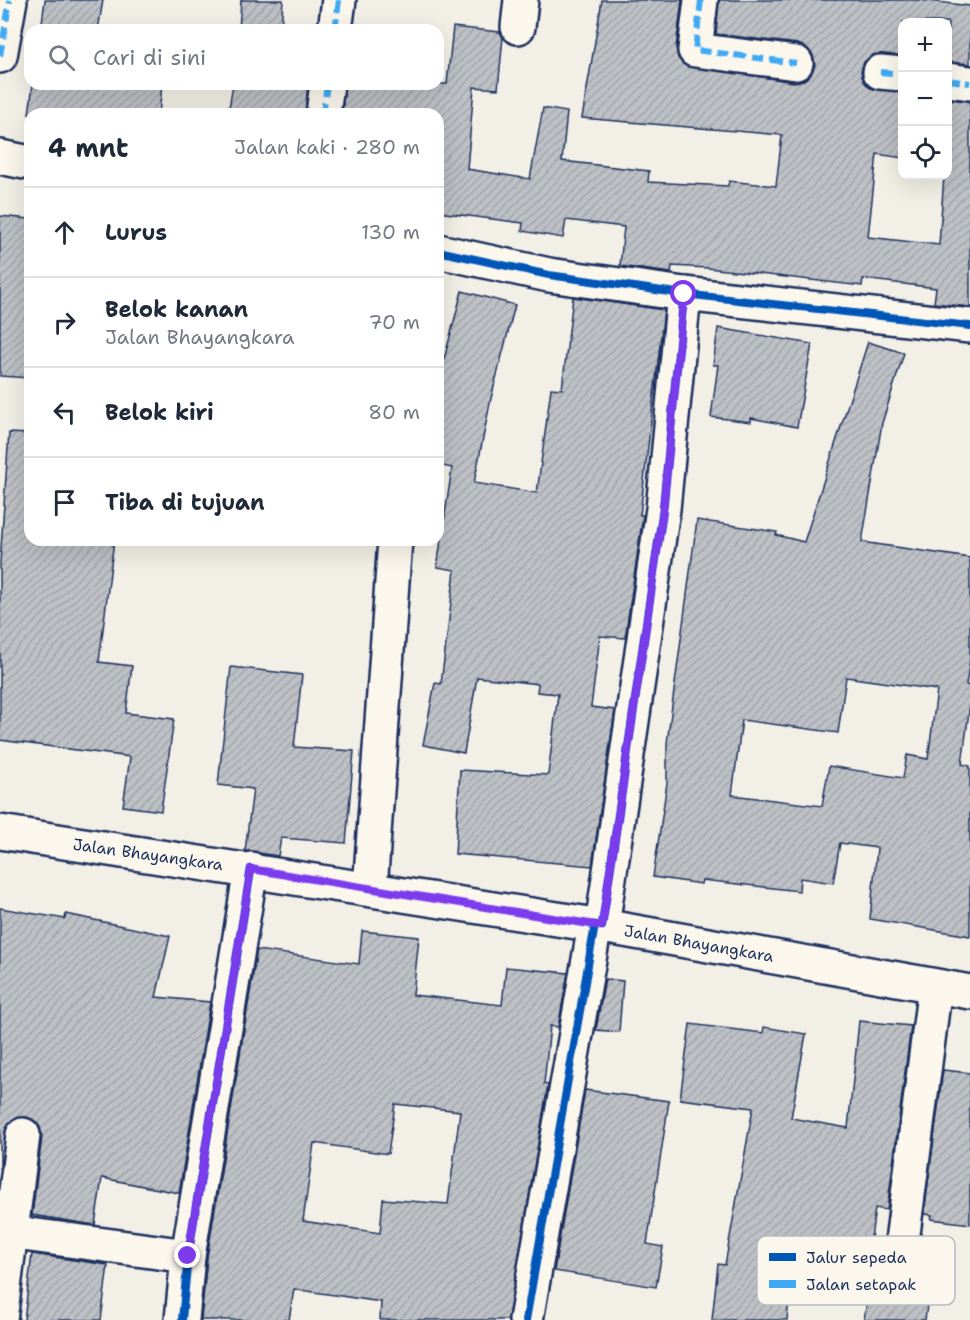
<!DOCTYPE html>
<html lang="id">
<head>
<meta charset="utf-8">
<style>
	:root { --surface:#fff; --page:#f6f6f7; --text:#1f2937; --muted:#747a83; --line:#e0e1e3 }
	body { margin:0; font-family:"Shantell Sans",sans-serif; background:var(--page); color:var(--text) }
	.controls { position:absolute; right:18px; top:18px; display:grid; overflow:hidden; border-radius:12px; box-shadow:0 6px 24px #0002 }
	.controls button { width:54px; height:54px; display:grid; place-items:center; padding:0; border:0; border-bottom:2px solid var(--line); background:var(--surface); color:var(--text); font:30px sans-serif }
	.stop { position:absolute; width:18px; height:18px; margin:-14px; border:4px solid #7c3aed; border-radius:50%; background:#fff }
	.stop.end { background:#7c3aed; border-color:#fff; box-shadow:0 2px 6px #0008 }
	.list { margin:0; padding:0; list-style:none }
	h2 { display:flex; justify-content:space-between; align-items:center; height:78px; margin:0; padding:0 24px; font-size:26px }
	h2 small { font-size:20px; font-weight:400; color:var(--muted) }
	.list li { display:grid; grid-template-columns:39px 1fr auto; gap:18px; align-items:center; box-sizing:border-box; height:90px; padding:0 24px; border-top:2px solid var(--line) }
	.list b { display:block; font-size:22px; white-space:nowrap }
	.list p { margin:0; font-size:20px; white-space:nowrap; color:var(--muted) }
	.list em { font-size:20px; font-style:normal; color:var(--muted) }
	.icon { flex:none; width:33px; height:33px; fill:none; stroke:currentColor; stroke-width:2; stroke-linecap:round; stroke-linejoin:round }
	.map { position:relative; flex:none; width:970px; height:1320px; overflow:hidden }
	.search { position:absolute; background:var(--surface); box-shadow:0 6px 24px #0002; left:24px; top:24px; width:420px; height:66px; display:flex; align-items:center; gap:15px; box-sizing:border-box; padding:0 21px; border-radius:18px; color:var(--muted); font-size:22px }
	.panel { position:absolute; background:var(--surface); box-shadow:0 6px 24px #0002; left:24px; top:108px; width:420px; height:438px; border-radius:18px }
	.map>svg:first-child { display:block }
</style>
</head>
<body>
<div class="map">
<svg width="970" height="1320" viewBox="0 0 970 1320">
	<defs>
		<pattern id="building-hatch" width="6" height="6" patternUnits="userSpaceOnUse" patternTransform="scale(1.5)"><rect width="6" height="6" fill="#bdc0c4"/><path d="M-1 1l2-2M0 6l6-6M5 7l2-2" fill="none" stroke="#a2a5ab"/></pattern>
	</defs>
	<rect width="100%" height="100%" fill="#f2efe6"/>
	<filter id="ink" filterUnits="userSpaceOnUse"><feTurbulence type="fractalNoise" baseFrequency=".0167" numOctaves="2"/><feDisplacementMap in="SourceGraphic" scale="12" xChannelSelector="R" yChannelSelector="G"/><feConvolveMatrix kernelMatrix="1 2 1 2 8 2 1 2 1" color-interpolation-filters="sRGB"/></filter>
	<g filter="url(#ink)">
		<g fill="url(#building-hatch)" stroke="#1b2f5e" stroke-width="1.5" fill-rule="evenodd">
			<path d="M45,0H103L98,30H41Z"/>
			<path d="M241,0H283L281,30H239Z"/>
			<path d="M602,0H682L676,48L678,58L684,65L794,82L804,80L811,74L815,65L813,55L808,49L798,44L716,34L719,0H920L970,6V64L948,62V22H903V55H873L864,62L861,71L863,80L870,88L903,92V158L877,154L868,237L939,245L944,176H948V99L970,101V307L934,303L936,288L863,279L862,286L708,268L672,266L671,273L620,266L624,227L566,220L563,238L522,231L523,223L438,212V114H342L345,84H447L453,27L500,32L503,37L498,89L474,87L467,169L530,179L543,108L567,112L562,161L649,171L648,182L728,186L729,181L776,186L782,135L582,118Z"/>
			<path d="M33,84H162L159,114H29Z"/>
			<path d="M233,84H308L305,114H228Z"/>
			<path d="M0,216L30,219V378L0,376Z"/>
			<path d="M462,291L515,305L491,398L474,483L537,493L551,388L562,389L573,297L664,310L640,515H643L625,638L600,636L591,707L615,710L592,866L455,854L460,770L548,775L558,694L537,692L538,684L477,677L464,753L423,745L435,683L441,684L455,570L437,567L452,468L438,465V382Z"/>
			<path d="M718,328L812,344L797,427L751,418V422L711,417L718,365H713Z"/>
			<path d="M868,342L904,353L882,423L862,542L970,558V660L966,685L970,686V704L962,764L970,766V936L870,919L877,848L840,843L833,883L800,878L799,891L702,880L701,884L653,877L667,783V743L697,520L777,532L776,535L804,542ZM846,677L937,690L928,759L907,755L903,778L829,766L822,806L732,795L742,720L838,733Z"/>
			<path d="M9,433L30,434V540H114L99,662L132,666L126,713L174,719L161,811L123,806L130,757L0,740V562Z"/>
			<path d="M231,667L302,675L294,747L354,751L346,843L281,838L278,856L245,851L253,789L218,785Z"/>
			<path d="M0,908L65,919L66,914L170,936L156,997L210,1002L179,1193L102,1178L95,1225L32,1215L42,1137L40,1127L34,1120L26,1117L15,1118L8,1124L0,1168Z"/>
			<path d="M362,931L419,937L413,995L502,1005L506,967L568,973L558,1027L550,1026L544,1084L548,1085L508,1320H380L381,1302L294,1289L289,1320H201L207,1258L257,950L359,964ZM395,1104L460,1111L448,1204L383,1199L380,1233L303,1221L314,1143L388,1154Z"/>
			<path d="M605,979L623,981L619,1032L596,1030Z"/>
			<path d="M859,1021L911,1026L887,1210L875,1208L866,1277L792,1268L787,1320H712L718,1264L725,1265L753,1108L680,1099L690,1024L763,1033L764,1027L806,1034L791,1118L848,1128Z"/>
			<path d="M943,1070L970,1073V1224L931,1219L932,1215L924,1214Z"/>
			<path d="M585,1090L669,1101L647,1244L663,1247L656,1287L554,1271Z"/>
			<path d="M32,1254L108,1265L101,1320H24Z"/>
			<path d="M871,1274L930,1283L925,1320H864Z"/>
		</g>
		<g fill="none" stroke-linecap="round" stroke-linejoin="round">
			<g stroke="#1b2f5e" stroke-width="38">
				<g id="minor">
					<path d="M701,0L695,50L796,63"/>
					<path d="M518,27L521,0"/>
					<path d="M335,30L339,0"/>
					<path d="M0,56L10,0"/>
					<path d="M880,72L902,74"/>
					<path d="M948,80L970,83"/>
					<path d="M323,114L327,84"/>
					<path d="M0,157L30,163"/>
					<path d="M438,251L549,275L684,294L970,326"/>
					<path d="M370,889L395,540"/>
					<path d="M602,926L663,509L684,294"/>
					<path d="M0,1231L188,1256"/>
					<path d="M901,1249L935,986"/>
					<path d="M0,1320L23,1135"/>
					<path d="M182,1320L188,1256L251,869"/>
					<path d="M526,1320L595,925"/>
				</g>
			</g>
			<g stroke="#1b2f5e" stroke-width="38">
				<path id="major" d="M0,832L602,926L970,992"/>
			</g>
			<use href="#minor" stroke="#fbf7ec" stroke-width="33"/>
			<use href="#major" stroke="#fbf7ec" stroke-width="33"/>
			<g stroke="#3fa9f5" stroke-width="6" stroke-dasharray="12 6" stroke-linecap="butt">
				<path d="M701,0L695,50L796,63"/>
				<path d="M335,30L339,0"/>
				<path d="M0,56L10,0"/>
				<path d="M880,72L902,74"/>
				<path d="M948,80L970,83"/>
				<path d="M323,114L327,84"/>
			</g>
			<g stroke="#fbf7ec" stroke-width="11">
				<g id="cycleway">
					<path d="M438,251L549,275L684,294L970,326"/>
					<path d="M602,926L663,509L684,294"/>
					<path d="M182,1320L188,1256L251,869"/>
					<path d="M526,1320L595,925"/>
				</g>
			</g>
			<use href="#cycleway" stroke="#0057b8" stroke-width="8"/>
		</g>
	</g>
	<g fill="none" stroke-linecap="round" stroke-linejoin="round" filter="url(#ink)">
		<path stroke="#7c3aed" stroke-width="8" d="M188,1256L251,869L602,926L663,510L684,294"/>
	</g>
	<g text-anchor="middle" stroke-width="4.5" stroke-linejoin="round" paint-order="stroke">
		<g font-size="16" fill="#1b2f5e" stroke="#fbf7ec">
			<text transform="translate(148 854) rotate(8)" y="6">Jalan Bhayangkara</text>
			<text transform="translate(699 943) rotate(10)" y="6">Jalan Bhayangkara</text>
		</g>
	</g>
	<rect x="757" y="1236" width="198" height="69" rx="9" fill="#fbf7ec" stroke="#b8bbc1" stroke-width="1.5"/>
	<rect x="769" y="1253" width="27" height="8" fill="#0057b8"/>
	<rect x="769" y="1280" width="27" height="8" fill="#3fa9f5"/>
	<g font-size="16" fill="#1b2f5e">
		<text x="806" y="1263">Jalur sepeda</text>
		<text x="806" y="1290">Jalan setapak</text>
	</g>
</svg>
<div class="controls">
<button>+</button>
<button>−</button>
<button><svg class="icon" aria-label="locate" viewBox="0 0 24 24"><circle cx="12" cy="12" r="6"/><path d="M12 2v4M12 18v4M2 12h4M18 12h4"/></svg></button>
</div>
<div class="stop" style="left:684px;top:294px"></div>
<div class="stop end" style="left:188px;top:1256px"></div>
<div class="search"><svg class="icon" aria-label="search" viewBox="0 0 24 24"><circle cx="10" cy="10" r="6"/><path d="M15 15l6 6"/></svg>Cari di sini</div>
<section class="panel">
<h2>4 mnt<small>Jalan kaki · 280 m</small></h2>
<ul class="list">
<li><svg class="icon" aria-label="ahead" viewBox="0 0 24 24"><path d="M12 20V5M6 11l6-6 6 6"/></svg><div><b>Lurus</b></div><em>130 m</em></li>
<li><svg class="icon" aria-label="right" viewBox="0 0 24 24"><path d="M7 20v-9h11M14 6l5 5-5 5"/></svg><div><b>Belok kanan</b><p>Jalan Bhayangkara</p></div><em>70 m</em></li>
<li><svg class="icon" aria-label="left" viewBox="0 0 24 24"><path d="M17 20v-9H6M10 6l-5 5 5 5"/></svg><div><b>Belok kiri</b></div><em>80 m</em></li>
<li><svg class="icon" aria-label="arrive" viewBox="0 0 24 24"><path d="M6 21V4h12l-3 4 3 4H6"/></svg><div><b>Tiba di tujuan</b></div></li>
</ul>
</section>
</div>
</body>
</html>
